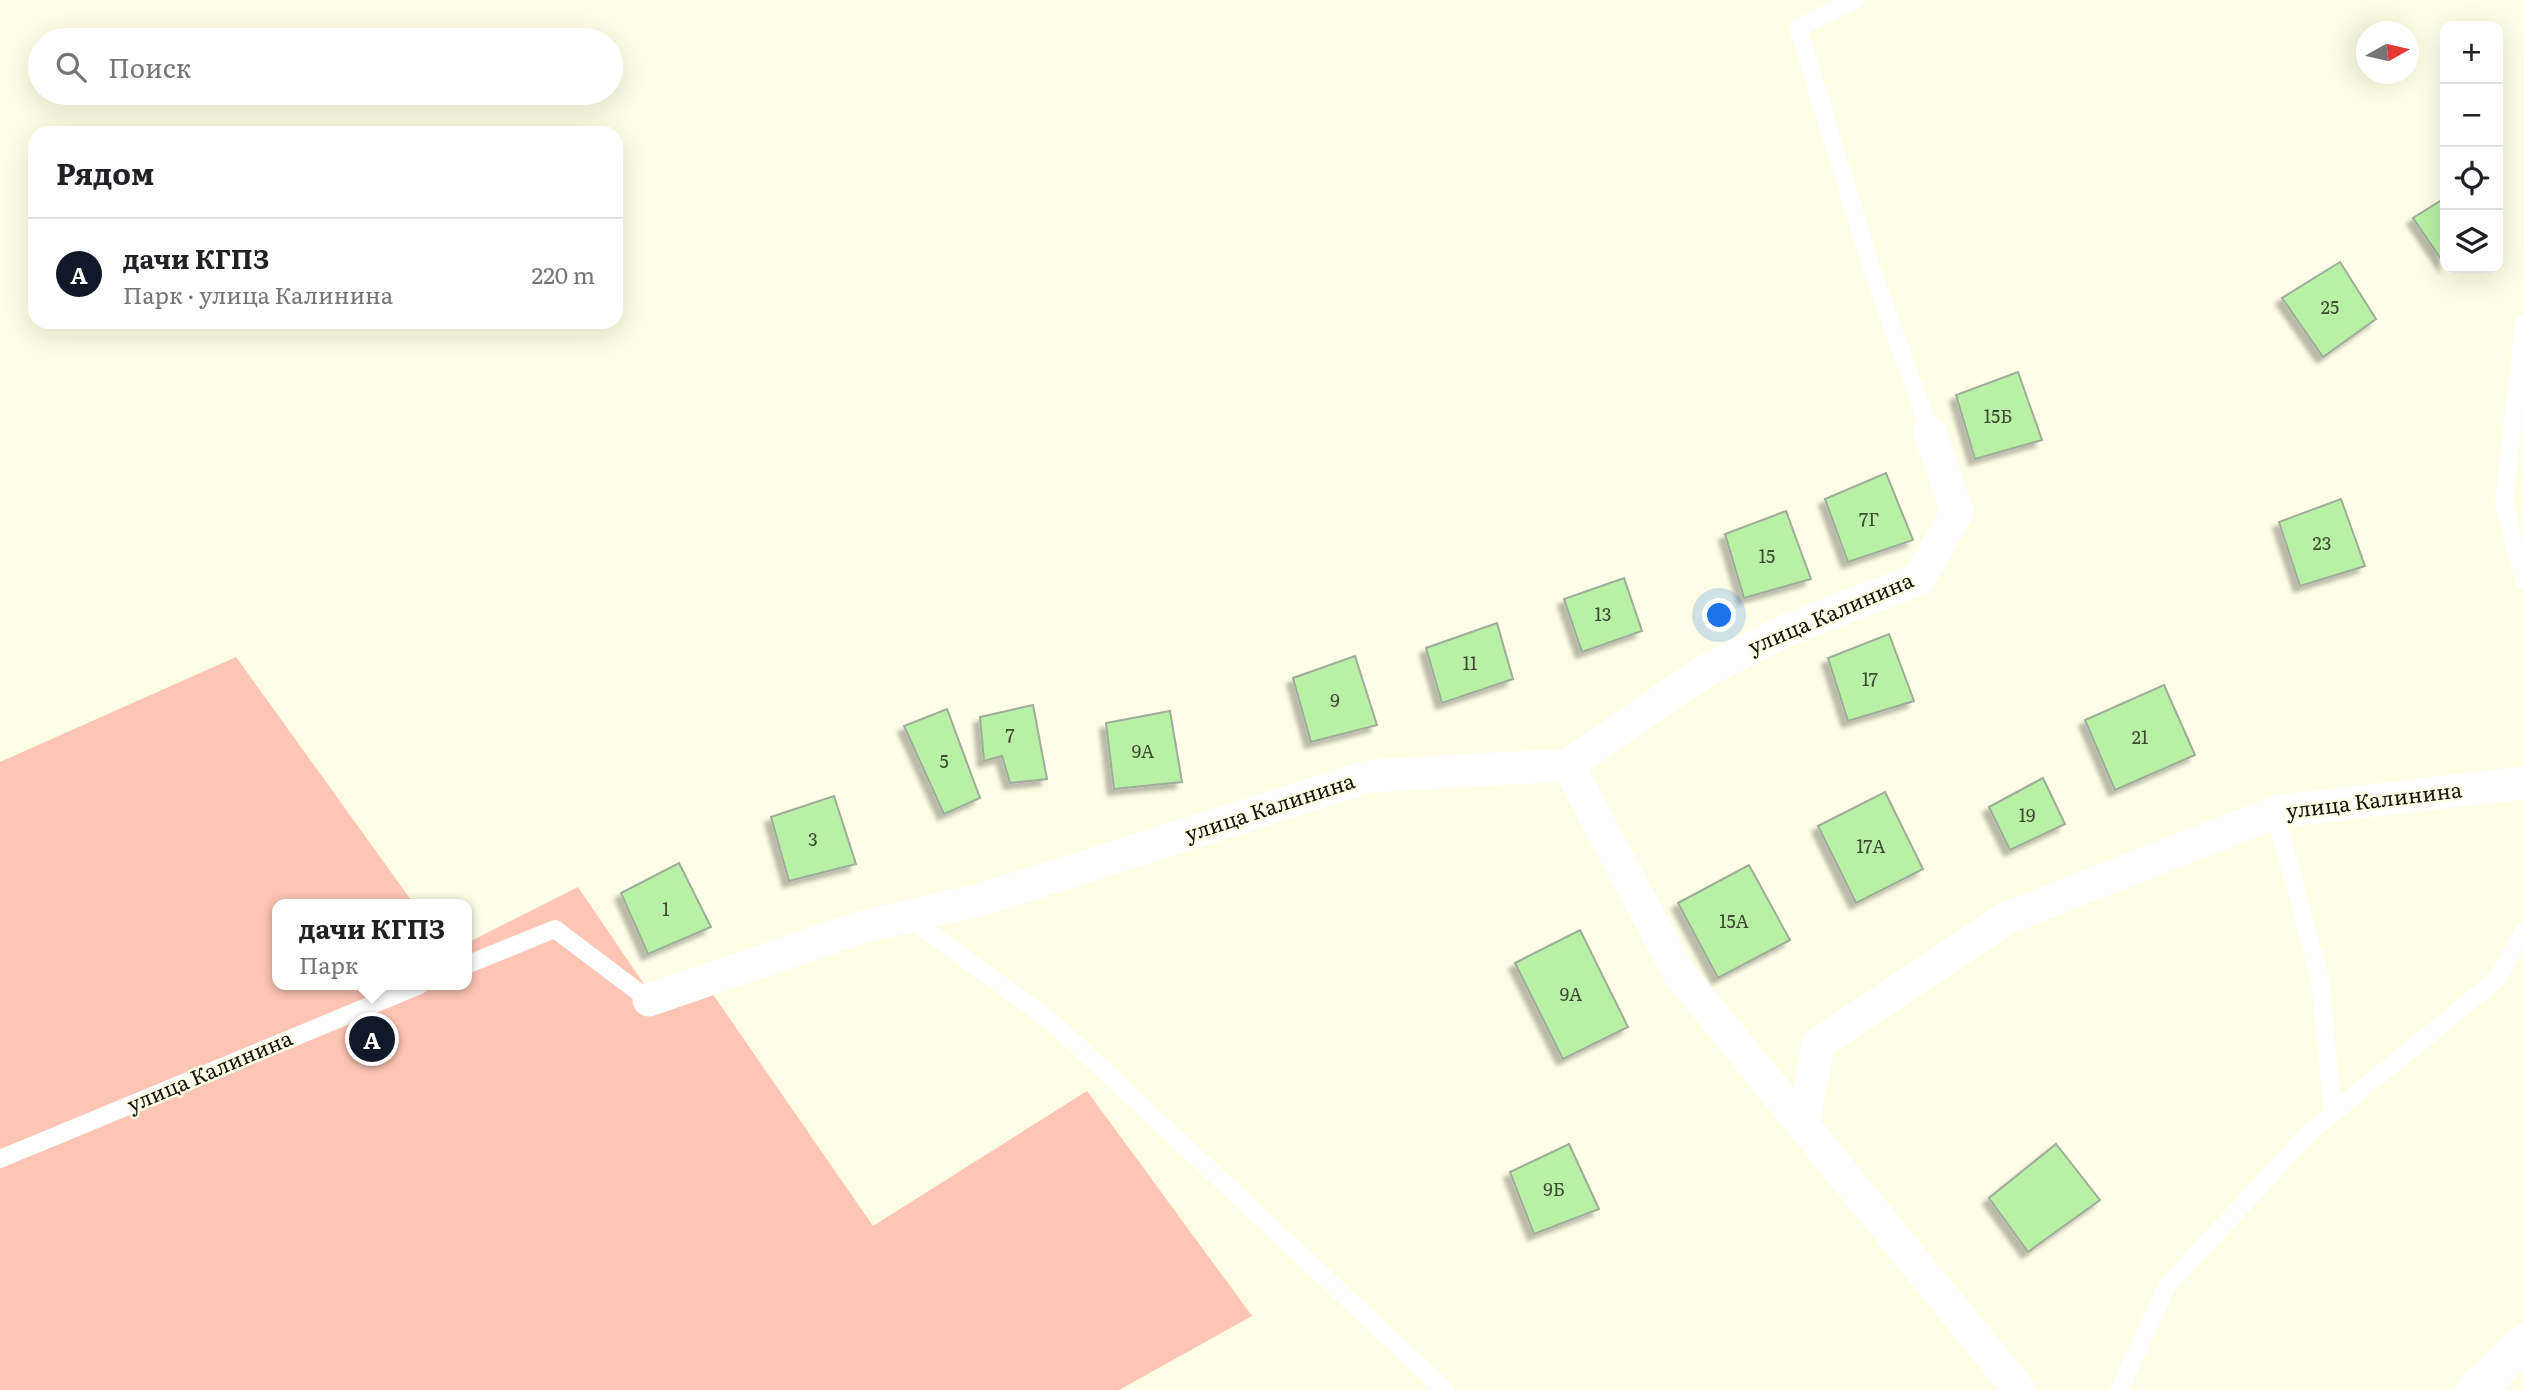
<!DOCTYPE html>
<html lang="ru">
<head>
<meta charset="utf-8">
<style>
	:root { --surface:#fff; --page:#f6f6f6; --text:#202124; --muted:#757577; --line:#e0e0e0; --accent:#111827 }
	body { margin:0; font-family:Literata,serif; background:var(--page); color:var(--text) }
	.controls { position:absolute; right:21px; top:21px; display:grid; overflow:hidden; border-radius:14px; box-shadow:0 7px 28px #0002 }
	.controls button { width:63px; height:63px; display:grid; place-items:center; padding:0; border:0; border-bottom:2px solid var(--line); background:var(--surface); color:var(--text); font:35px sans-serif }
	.compass { position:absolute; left:2356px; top:21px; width:63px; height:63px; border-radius:50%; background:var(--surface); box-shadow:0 7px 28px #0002; rotate:82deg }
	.you { position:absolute; left:1720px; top:616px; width:24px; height:24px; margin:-18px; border:5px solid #fff; border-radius:50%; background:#1a73e8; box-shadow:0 0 0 10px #1a73e833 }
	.badge { display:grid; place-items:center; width:46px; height:46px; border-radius:50%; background:var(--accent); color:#fff; font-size:23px; font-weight:700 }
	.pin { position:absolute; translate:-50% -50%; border:4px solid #fff; box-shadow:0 2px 7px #0006 }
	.popup { position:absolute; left:272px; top:899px; width:200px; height:91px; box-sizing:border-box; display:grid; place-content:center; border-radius:14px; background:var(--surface); filter:drop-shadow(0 2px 5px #0005); font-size:23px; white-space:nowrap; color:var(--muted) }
	.popup b { font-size:26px; color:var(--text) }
	.popup::after { content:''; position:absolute; left:50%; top:100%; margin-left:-14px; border:14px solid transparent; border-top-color:var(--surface) }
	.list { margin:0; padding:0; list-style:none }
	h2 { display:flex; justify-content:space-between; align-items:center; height:91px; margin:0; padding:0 28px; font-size:30px }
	h2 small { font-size:23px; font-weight:400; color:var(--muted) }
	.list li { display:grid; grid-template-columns:46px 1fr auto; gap:21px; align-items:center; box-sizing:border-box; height:112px; padding:0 28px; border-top:2px solid var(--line) }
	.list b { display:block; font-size:26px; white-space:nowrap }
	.list p { margin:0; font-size:23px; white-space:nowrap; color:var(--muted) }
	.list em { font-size:23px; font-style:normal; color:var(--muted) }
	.icon { flex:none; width:38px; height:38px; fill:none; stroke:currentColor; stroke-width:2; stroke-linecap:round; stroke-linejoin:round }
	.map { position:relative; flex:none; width:2524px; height:1390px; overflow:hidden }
	.search { position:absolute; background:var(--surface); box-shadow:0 7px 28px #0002; left:28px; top:28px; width:595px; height:77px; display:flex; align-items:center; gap:18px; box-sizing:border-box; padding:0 24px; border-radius:38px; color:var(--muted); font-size:26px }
	.panel { position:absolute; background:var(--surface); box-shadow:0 7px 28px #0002; left:28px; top:126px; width:595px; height:203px; border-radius:21px }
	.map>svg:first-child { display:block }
</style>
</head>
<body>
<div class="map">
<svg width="2524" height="1390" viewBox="0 0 2524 1390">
	<defs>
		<filter id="shadow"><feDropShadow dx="-6" dy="6" stdDeviation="2" flood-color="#0004"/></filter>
	</defs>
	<rect width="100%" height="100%" fill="#fefde5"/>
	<path fill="#fdc5b3" d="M236,657L414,904H278V985H466L467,943L578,887L646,987L694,967L873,1226L1087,1091L1252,1316L1119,1390H0V762Z"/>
	<g fill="#b8f0a6" stroke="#9eac99" stroke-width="2" filter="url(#shadow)">
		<path d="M2445,198V265L2413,218Z"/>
		<path d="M2340,262L2376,319L2323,357L2282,298Z"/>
		<path d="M2018,372L2042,440L1975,459L1956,395Z"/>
		<path d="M1886,473L1913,540L1848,562L1825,499Z"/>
		<path d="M2341,499L2365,566L2300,586L2279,522Z"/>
		<path d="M1786,511L1811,579L1744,598L1725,534Z"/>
		<path d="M1624,578L1642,631L1582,652L1564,599Z"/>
		<path d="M1497,623L1513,679L1442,703L1426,648Z"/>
		<path d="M1889,634L1914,701L1848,721L1828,658Z"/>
		<path d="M1355,656L1377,725L1311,742L1293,678Z"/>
		<path d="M2164,685L2195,755L2115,790L2085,720Z"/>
		<path d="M1033,705L1047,779L1010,783L1002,756L984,761L980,717Z"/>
		<path d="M947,709L980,798L944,814L904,726Z"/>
		<path d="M1170,711L1182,782L1114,789L1106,723Z"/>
		<path d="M2043,778L2065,824L2010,850L1989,807Z"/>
		<path d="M1885,792L1923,869L1856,903L1818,826Z"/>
		<path d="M834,796L856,864L789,881L771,817Z"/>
		<path d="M679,863L711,927L648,954L621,893Z"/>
		<path d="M1749,865L1790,940L1718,978L1678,903Z"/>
		<path d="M1580,930L1628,1027L1563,1059L1515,963Z"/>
		<path d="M1569,1144L1599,1209L1534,1234L1510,1172Z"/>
		<path d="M2056,1144L2100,1200L2028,1252L1989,1198Z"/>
	</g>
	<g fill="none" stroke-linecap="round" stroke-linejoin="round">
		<g stroke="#fff" stroke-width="18">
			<path d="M1855,0L1798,28L1871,267L1930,432"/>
			<path d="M2524,324L2504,502L2524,580"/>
			<path d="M2275,812L2320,979L2333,1113"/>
			<path d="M908,917L1052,1022L1445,1390"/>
			<path d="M466,965L555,929L649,1000"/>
			<path d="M0,1159L420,985"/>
			<path d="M2119,1390L2167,1286L2311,1131L2497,979L2524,931"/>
		</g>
		<g stroke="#fff" stroke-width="33">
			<path d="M1568,765L1678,972L2019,1390"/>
			<path d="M649,1000L858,928L980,900L1370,776L1568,765L1705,671L1789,629L1919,579L1957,512L1930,432"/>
			<path d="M1803,1126L1818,1044L2005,919L2275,812L2524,783"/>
		</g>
		<path stroke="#fff" stroke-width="38" d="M2475,1390L2524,1343"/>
	</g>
	<g text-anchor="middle" stroke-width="5" stroke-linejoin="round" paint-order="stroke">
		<g font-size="18" fill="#3e4c33">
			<text x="2330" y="314">25</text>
			<text x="1998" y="423">15Б</text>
			<text x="1869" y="526">7Г</text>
			<text x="2322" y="550">23</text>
			<text x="1767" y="563">15</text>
			<text x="1603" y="621">13</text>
			<text x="1470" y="670">11</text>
			<text x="1870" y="686">17</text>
			<text x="1335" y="707">9</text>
			<text x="1010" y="742">7</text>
			<text x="2140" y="744">21</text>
			<text x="1143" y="758">9А</text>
			<text x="944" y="768">5</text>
			<text x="2027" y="822">19</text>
			<text x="813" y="846">3</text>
			<text x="1871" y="853">17А</text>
			<text x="666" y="916">1</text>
			<text x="1734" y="928">15А</text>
			<text x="1571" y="1001">9А</text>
			<text x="1554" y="1196">9Б</text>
		</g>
		<g font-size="21" fill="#16150d" stroke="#fefde5">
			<text transform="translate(1831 614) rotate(-23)" y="7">улица Калинина</text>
			<text transform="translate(2374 801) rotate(-7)" y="7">улица Калинина</text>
			<text transform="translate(1270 808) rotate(-18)" y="7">улица Калинина</text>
			<text transform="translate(210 1072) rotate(-23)" y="7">улица Калинина</text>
		</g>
	</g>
</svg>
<div class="controls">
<button>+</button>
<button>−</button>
<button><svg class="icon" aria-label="locate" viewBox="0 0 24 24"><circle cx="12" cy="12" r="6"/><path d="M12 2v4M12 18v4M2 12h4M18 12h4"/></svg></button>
<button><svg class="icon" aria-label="layers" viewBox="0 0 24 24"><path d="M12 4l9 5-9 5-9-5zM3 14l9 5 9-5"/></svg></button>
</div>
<svg class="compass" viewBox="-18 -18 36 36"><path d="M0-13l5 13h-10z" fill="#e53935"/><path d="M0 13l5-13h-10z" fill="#757577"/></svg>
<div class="you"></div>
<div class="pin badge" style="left:372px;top:1039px">A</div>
<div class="popup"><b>дачи КГПЗ</b>Парк</div>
<div class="search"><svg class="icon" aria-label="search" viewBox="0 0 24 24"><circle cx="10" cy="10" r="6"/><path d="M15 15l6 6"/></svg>Поиск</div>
<section class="panel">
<h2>Рядом<small></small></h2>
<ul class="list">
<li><span class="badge">A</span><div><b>дачи КГПЗ</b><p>Парк · улица Калинина</p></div><em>220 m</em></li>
</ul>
</section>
</div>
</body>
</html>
